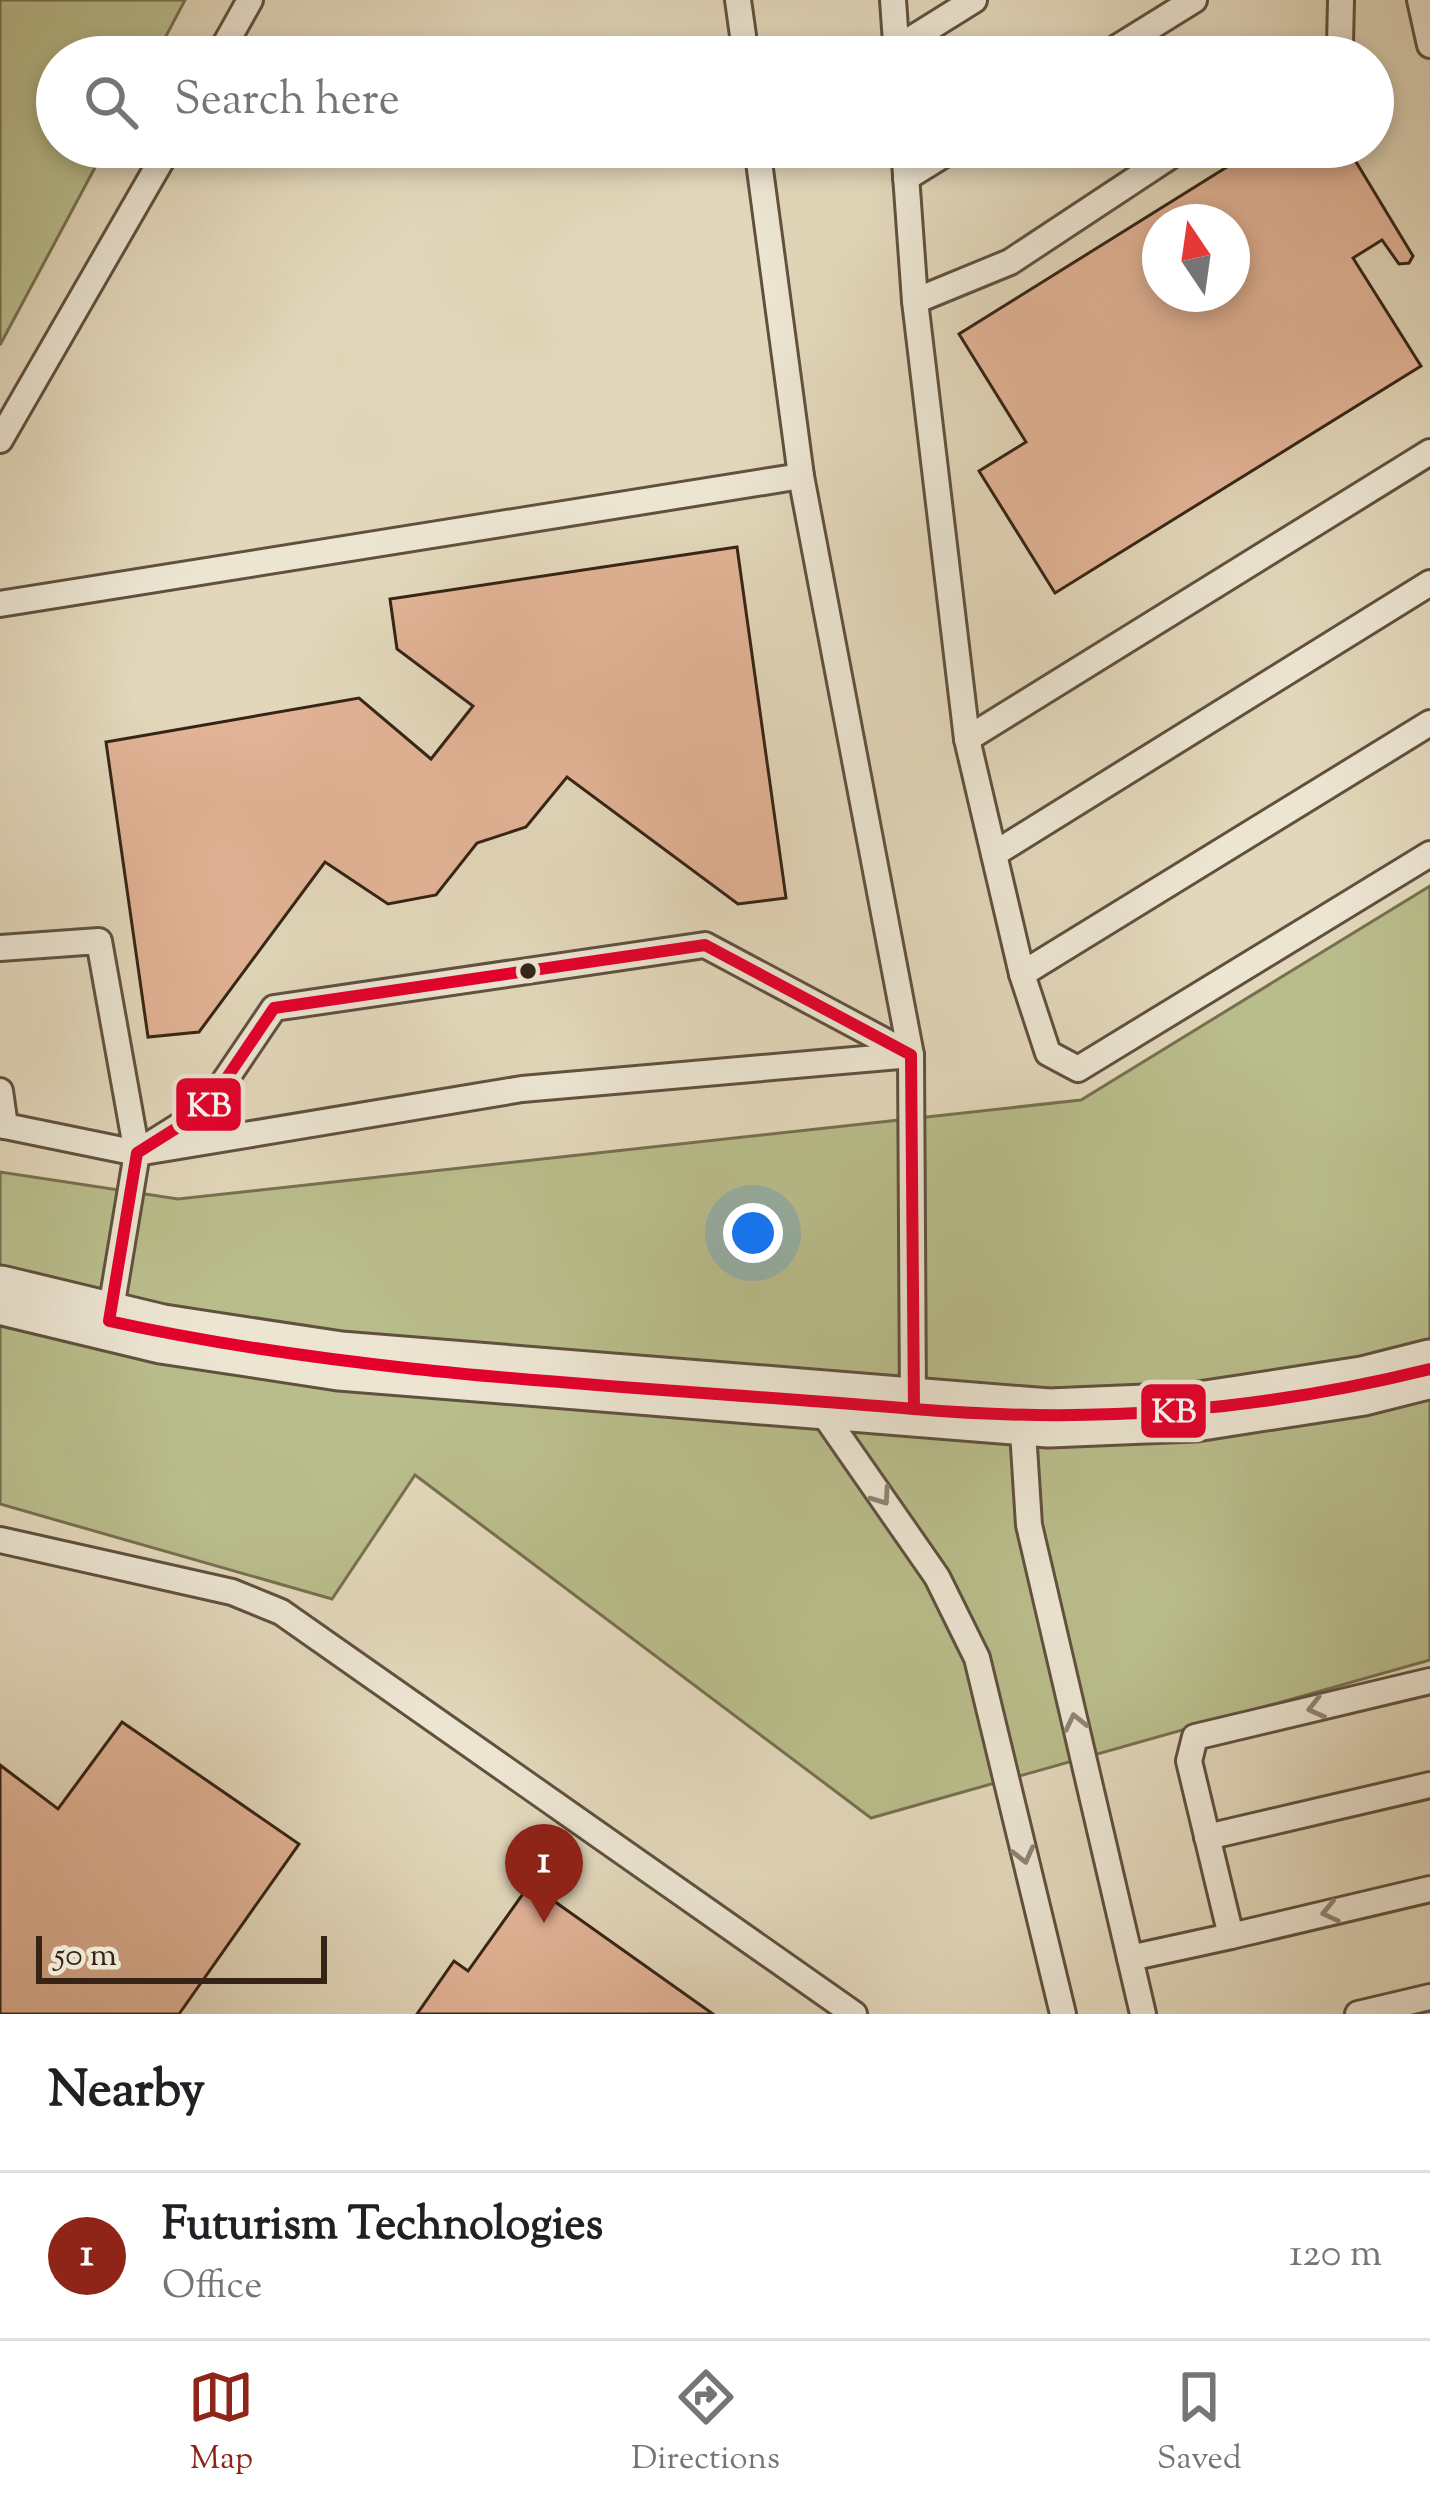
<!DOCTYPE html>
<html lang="en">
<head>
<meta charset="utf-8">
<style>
	:root { --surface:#fff; --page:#f6f6f6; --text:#202124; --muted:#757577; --line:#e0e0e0; --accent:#8f2418 }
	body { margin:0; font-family:"Sorts Mill Goudy",serif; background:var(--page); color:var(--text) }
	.compass { position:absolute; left:1142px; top:204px; width:108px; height:108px; border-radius:50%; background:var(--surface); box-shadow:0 6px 18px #0003; rotate:347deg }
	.scale { position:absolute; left:36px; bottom:30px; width:291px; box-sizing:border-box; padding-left:12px; border:6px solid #352415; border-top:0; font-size:33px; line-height:42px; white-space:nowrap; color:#352415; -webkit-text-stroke:9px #ece5d2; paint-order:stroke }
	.you { position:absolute; left:753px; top:1233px; width:42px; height:42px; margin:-30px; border:9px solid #fff; border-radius:50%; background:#1a73e8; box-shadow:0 0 0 18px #1a73e833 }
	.badge { display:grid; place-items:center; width:78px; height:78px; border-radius:50%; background:var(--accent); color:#fff; font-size:39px; font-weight:700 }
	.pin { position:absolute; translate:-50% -99px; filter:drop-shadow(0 3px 6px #0008) }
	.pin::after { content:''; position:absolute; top:63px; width:42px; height:36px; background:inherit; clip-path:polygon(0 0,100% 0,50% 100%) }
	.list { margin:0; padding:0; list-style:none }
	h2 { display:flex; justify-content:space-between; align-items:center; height:156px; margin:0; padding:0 48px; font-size:51px }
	h2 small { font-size:39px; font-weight:400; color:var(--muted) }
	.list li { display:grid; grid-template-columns:78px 1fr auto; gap:36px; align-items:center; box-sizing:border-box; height:168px; padding:0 48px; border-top:3px solid var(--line) }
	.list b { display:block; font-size:45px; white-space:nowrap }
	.list p { margin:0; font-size:39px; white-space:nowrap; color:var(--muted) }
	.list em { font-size:39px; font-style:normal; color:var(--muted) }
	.icon { flex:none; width:66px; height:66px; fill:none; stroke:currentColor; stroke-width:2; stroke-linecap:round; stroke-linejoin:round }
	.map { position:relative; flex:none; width:1430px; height:2014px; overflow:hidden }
	.search { position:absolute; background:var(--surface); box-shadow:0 6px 18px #0003; left:36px; right:36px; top:36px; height:132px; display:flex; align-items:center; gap:30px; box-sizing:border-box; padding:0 42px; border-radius:66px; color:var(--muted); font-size:45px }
	.sheet { height:324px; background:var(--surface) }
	nav { display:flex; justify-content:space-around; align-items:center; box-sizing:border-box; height:168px; border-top:3px solid var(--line); background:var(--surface); font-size:33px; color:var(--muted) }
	nav a { display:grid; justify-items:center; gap:6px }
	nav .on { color:var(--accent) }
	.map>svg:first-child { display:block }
</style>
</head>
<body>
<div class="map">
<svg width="1430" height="2014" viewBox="0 0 1430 2014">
	<rect width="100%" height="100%" fill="#e2d7ba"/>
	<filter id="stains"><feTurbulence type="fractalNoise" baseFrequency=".00167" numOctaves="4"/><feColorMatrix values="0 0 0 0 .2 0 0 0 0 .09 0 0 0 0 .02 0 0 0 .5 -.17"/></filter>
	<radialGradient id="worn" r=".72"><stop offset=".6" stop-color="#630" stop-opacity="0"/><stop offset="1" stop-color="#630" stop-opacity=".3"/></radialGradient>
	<g fill="#b9bd8b" stroke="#777050" stroke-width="3">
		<path d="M0,0H185L155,57H57V147H106L0,345Z"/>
		<path d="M1430,886V1660L871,1818L415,1475L332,1599L0,1504V1172L178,1199L1081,1100Z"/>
	</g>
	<g fill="#e2b396" stroke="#352415" stroke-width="3" fill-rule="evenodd">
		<path d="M1259,147H1347L1413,256L1409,263L1399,264L1382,240L1353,258L1421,366L1055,593L979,471L1026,442L959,334ZM1160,222H1232V294H1160Z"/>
		<path d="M737,547L786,898L738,904L567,777L526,827L477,843L436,895L388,904L325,862L199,1032L148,1037L106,742L359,698L431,759L473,706L397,649L390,599Z"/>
		<path d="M122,1722L299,1844L179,2014H0V1765L58,1809Z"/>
		<path d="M530,1884L713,2014H417L454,1961L468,1971Z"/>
	</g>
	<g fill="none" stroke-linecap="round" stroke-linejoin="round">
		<g stroke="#60513e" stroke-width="30">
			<g id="service">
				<path d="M738,0L746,57"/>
				<path d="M893,0L897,57"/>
				<path d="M1420,0L1430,45"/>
				<path d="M897,48L974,0"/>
				<path d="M218,57L250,0"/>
				<path d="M1102,57L1194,0"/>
				<path d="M1320,57L1340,44L1341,0"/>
				<path d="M757,147L801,476L911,1055L913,1406"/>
				<path d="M904,147L915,301L1010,262L1184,147"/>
				<path d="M906,178L956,147"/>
				<path d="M915,301L967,739L1430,452"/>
				<path d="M0,440L169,147"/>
				<path d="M0,604L801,476"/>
				<path d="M967,739L1022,974L1430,723"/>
				<path d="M994,854L1430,583"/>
				<path d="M0,948L99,941L137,1153L109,1321"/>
				<path d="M1022,974L1048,1053L1078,1069L1430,854"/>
				<path d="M0,1091L5,1126L0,1124"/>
				<path d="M5,1126L137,1153L522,1089L911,1055"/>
				<path d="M146,1147L205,1110L274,1008L705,945L909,1054"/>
				<path d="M816,1403L937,1577L977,1658L1063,2014"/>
				<path d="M1022,1416L1029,1525L1143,2014"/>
				<path d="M0,1540L232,1592L281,1612L854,2014"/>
				<path d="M1207,1837L1430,1785"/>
				<path d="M1231,1936L1430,1889"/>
				<path d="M1130,1958L1231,1936L1189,1761L1195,1737L1430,1681"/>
				<path d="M1358,2014L1430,1997"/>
			</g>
		</g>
		<g stroke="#60513e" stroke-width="63">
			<path id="tertiary" d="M0,1295L162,1334L340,1361L1049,1418L1194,1412L1363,1386L1430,1369"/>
		</g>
		<use href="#service" stroke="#ece5d2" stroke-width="24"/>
		<use href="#tertiary" stroke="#ece5d2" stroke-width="57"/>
		<g stroke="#ece5d2" stroke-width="21">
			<g id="bus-1">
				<path d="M705,945L911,1055L914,1409C646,1386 373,1379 109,1321L137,1153L205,1110L274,1008Z"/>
				<path d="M914,1409C1093,1424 1255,1412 1430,1369"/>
			</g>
		</g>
		<use href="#bus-1" stroke="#e4002b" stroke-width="12"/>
	</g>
	<defs><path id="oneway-chevron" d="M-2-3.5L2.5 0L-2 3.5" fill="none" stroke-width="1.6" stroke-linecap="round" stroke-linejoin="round" transform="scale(3)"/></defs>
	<g stroke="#908474">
		<use href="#oneway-chevron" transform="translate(882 1497) rotate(55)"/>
		<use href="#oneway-chevron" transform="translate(1316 1708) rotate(166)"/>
		<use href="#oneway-chevron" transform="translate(1075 1722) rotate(-103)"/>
		<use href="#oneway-chevron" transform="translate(1024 1855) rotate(76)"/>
		<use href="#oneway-chevron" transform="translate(1330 1912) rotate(167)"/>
	</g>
	<circle fill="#352415" stroke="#ece5d2" stroke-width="4.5" cx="528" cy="971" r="10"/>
	<g stroke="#ece5d2" stroke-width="4.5">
		<rect x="174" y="1076" width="69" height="57" rx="12" fill="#e4002b"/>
		<rect x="1139" y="1382" width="69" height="58" rx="12" fill="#e4002b"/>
	</g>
	<g font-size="33" text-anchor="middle" font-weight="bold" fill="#fff">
		<text x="209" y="1116">KB</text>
		<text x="1174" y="1422">KB</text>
	</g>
	<rect width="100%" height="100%" filter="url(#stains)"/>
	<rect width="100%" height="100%" fill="url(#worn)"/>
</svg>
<svg class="compass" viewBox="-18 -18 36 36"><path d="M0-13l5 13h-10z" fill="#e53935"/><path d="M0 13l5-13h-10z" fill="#757577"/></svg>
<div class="scale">50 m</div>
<div class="you"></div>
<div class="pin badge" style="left:544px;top:1923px">1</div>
<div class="search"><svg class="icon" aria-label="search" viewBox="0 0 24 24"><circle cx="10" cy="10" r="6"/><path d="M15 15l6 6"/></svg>Search here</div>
</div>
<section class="sheet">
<h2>Nearby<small></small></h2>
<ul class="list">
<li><span class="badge">1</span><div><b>Futurism Technologies</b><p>Office</p></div><em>120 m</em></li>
</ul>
</section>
<nav>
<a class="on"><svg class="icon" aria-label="map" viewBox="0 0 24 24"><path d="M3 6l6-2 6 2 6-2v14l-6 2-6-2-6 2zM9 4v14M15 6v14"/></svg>Map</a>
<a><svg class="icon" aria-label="directions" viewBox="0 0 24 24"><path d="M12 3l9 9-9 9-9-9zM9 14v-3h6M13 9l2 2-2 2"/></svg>Directions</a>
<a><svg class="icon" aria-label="saved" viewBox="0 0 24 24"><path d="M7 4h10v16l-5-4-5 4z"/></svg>Saved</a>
</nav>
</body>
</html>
